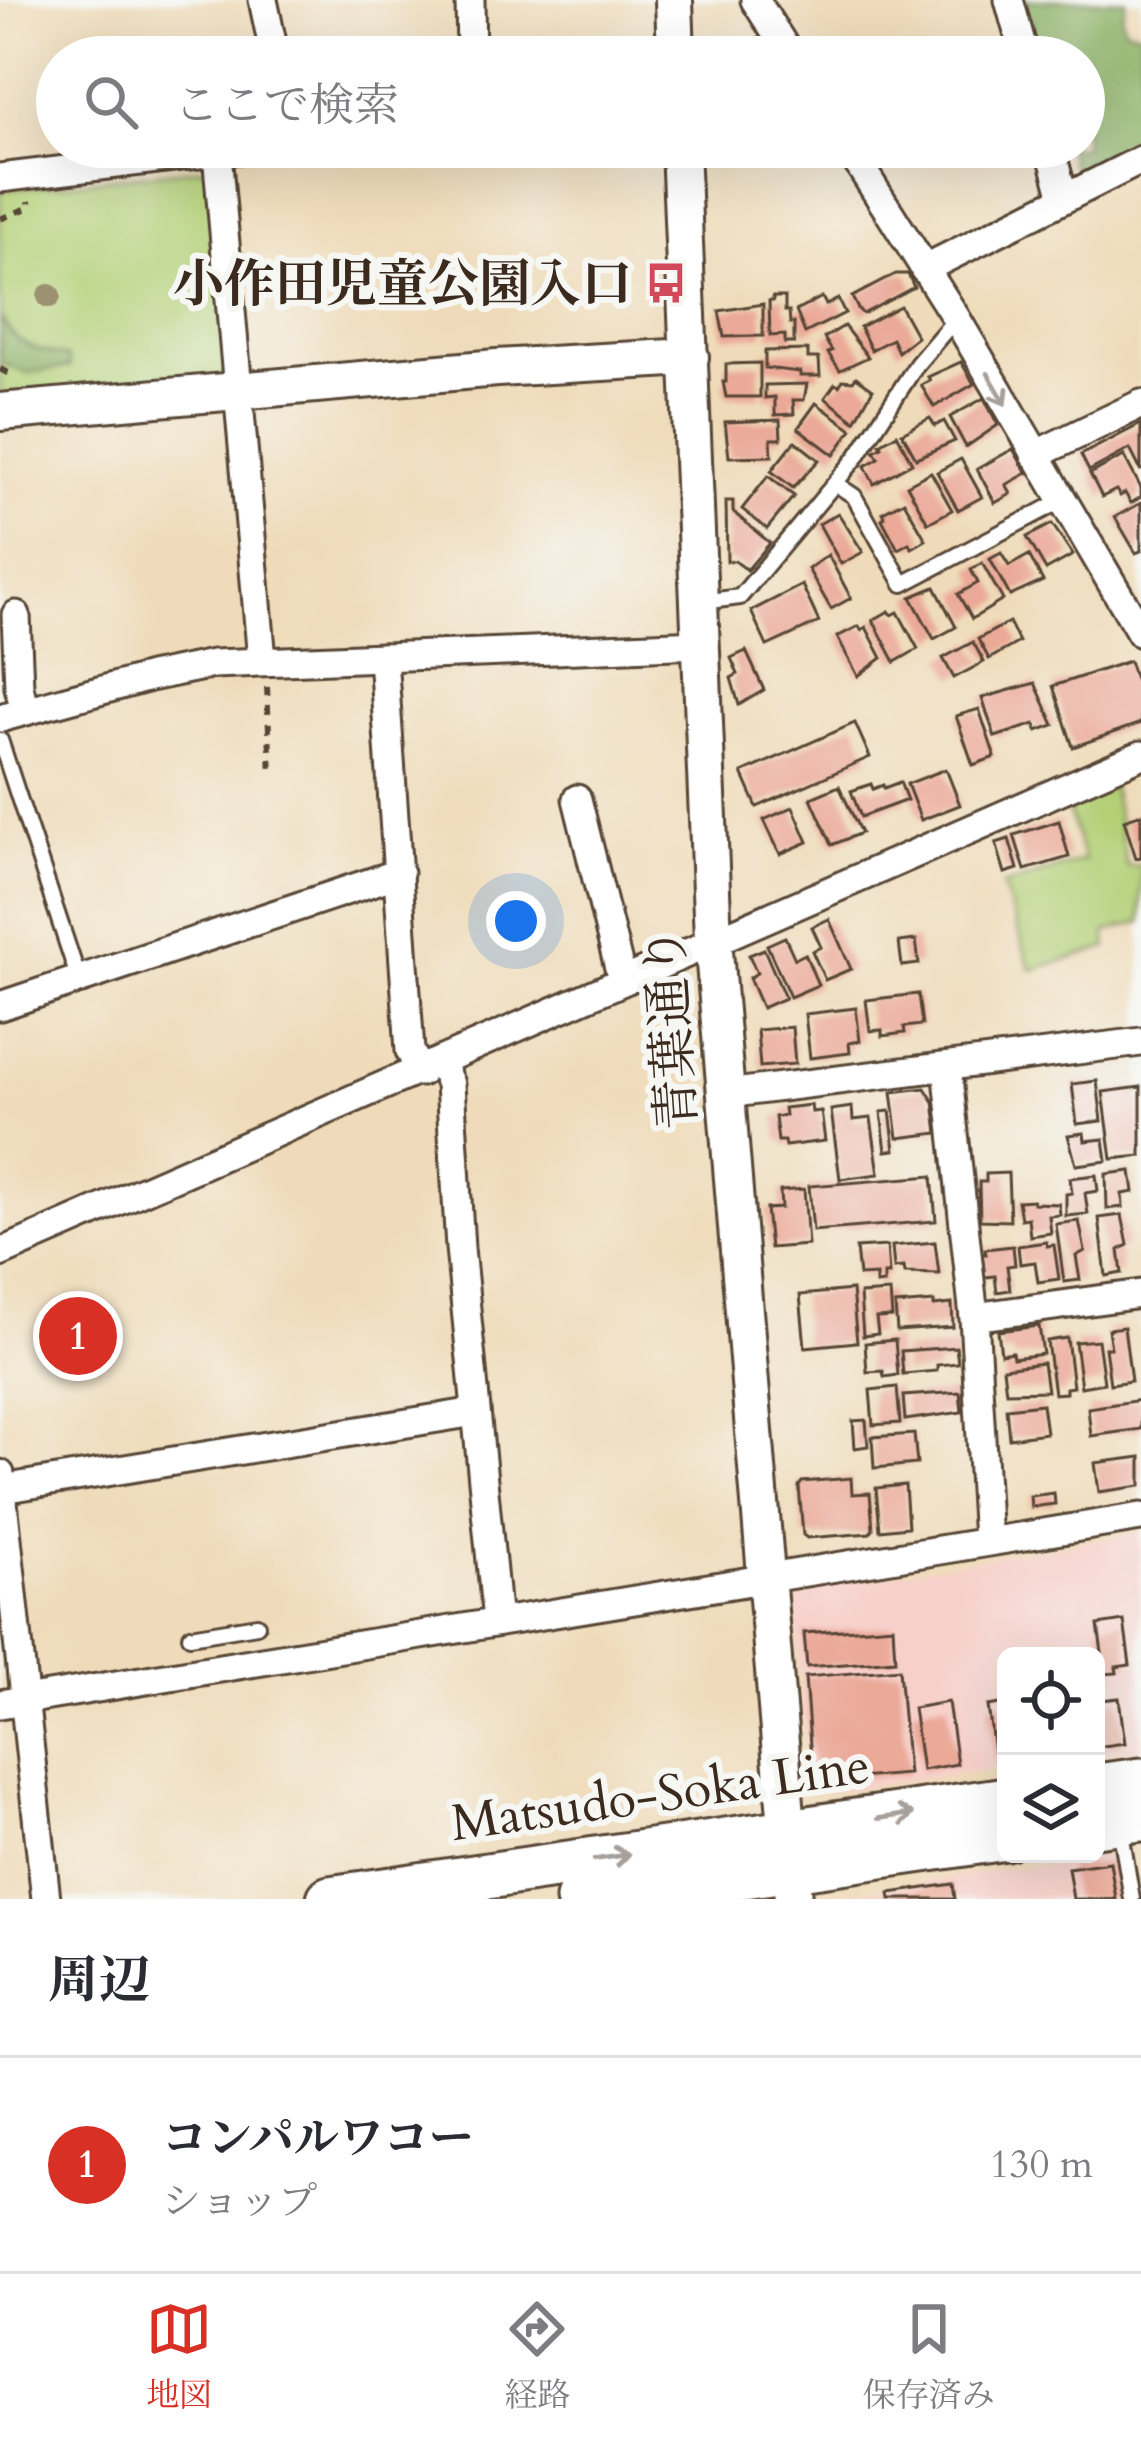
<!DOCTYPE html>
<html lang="ja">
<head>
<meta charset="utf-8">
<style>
	:root { --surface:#fff; --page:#f7f7f7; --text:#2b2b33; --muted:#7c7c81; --line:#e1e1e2; --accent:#d93025 }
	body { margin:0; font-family:Cardo,"Noto Serif JP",serif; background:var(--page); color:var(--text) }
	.controls { position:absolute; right:36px; bottom:36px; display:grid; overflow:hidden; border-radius:18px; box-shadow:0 12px 48px #0002 }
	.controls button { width:108px; height:108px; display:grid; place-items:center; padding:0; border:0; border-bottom:3px solid var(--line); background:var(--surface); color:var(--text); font:60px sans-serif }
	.you { position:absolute; left:516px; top:921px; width:42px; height:42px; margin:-30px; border:9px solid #fff; border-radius:50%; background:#1a73e8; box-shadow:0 0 0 18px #1a73e833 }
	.badge { display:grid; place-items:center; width:78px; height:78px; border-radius:50%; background:var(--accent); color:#fff; font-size:39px; font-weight:700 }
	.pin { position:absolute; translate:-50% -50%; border:6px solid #fff; box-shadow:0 3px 12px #0006 }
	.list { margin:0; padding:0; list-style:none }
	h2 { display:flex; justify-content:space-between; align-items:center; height:156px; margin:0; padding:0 48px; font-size:51px }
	h2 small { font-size:39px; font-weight:400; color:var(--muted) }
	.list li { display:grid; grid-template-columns:78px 1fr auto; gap:36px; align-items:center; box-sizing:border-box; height:216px; padding:0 48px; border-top:3px solid var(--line) }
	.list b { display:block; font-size:45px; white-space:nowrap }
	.list p { margin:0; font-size:39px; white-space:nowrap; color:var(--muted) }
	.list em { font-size:39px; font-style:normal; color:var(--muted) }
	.icon { flex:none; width:66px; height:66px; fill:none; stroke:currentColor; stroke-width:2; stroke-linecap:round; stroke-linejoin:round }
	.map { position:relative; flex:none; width:1141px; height:1899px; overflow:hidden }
	.search { position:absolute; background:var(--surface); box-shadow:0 12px 48px #0002; left:36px; right:36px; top:36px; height:132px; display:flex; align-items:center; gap:30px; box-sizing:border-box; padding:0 42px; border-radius:66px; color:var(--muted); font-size:45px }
	.sheet { height:372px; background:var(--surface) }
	nav { display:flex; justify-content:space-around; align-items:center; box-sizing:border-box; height:168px; border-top:3px solid var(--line); background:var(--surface); font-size:33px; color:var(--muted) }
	nav a { display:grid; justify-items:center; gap:6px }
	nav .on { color:var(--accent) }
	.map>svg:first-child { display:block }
</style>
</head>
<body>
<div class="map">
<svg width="1141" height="1899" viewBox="0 0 1141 1899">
	<rect width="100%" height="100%" fill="#f6f6f2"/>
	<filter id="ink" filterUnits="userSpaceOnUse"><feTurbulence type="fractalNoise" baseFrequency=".00833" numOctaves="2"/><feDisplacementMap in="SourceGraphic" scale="24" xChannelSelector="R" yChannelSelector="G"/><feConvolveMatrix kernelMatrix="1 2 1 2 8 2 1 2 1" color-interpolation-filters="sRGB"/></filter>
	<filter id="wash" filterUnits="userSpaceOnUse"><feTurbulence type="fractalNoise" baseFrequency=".004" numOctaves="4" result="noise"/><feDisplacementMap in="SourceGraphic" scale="48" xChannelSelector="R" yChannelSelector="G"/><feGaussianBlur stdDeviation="2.7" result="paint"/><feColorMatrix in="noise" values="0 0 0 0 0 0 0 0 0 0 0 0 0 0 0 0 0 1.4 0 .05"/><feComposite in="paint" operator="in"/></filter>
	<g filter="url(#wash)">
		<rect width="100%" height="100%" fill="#efdbb9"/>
		<g fill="#f7d0cb">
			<path d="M1141,1532V1748L1096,1754V1656H1006V1767L825,1793L807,1778L794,1589Z"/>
			<path d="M1115,1854L1122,1899H832L835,1895Z"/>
		</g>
		<g fill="#b3d077" stroke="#777d4a" stroke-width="3">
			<path d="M203,168L211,174L227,369L219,380L0,397V191Z"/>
			<path d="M1112,787L1127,866L1141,865V922L1106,932L1107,948L1031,970L1003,886L1084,860L1067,806Z"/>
		</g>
		<g fill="#8eb268" stroke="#646e43" stroke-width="3">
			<path d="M1024,0H1126L1122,16L1125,28L1141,32V142L1085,171L1072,167L1067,147H1084V57H1041Z"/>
			<path d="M0,316C14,346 38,350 68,357L70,367L28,373L0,363Z"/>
		</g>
		<g id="blocks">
			<g fill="#eba998">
				<path d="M896,274H908L914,287L863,314L858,309L852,297Z"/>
				<path d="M773,297H785V311H789L790,323H794V343H785V335L770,336L769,301H773Z"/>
				<path d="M822,297L826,305L838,299L845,313L805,333L796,311Z"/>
				<path d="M763,304V336L724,337L719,311Z"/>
				<path d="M900,306L917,337L898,352L892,339L871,350L860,327Z"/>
				<path d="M844,326L868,357L840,370L828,353L832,351L824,338Z"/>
				<path d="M808,350V358H819L820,376H800V372L765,368V351Z"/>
				<path d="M961,362L974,384L934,407L921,385L930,380L928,377Z"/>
				<path d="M760,363V397H726L723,382H726V364Z"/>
				<path d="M856,377L873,389L855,421L825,398L835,384L839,386L843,380L853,381Z"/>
				<path d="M807,384L804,400H793L794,414L775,415V397L765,398V385Z"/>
				<path d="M984,398L998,425L966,447L950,417Z"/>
				<path d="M816,403L852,429L834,455L798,428Z"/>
				<path d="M930,418L935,426L944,421L955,441L916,458L902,433Z"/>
				<path d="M780,420L781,439H771L772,456L729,457L725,422Z"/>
				<path d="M1141,424V471L1130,449L1089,471L1081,455Z"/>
				<path d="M897,434L912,463L874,484L865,466L879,458L874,451L882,447L880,444Z"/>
				<path d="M795,441L819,460L793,488L771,471Z"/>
				<path d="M1013,449L1027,473L1006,485L1011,494L995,503L977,469Z"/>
				<path d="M1124,456L1141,488V497L1131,503L1125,493L1120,496L1116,490L1102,497L1090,474Z"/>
				<path d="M961,459L982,497L958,510L937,472Z"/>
				<path d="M931,472L952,510L928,523L907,485Z"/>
				<path d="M768,476L794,496L767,529L742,509Z"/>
				<path d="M726,501H733V512L770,543L747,570L735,561H727Z"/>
				<path d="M904,501L926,540L912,548L909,543L898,549L882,519L885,517L883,512Z"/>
				<path d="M1141,503V551L1136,553L1115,517Z"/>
				<path d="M838,513L863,552L841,564L819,524Z"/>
				<path d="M1052,524L1073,555L1046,570L1027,537Z"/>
				<path d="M1001,553L1009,566L1029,555L1043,581L1010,596L990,559Z"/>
				<path d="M828,555L851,598L831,609L808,569Z"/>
				<path d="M982,563L1003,600L972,619L958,594L978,583L971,570Z"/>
				<path d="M802,585L819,622L767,646L751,611Z"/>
				<path d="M935,587L956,627L934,639L911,597Z"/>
				<path d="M889,611L892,615L898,612L918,649L895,662L873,620Z"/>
				<path d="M1009,622L1019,642L989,659L978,639Z"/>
				<path d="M859,626L861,630L866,627L882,658L858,676L837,637Z"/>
				<path d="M973,642L984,662L954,678L943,658Z"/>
				<path d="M746,651L764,690L739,705L731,678L738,674L731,658Z"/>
				<path d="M1129,661L1141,696V723L1073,747L1053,686Z"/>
				<path d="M1035,683L1054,725L1037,731L1035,724L995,737L982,698Z"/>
				<path d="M979,709L995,757L973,765L956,716Z"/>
				<path d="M855,723L870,757L757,807L742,773Z"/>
				<path d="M946,769L960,805L921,820L907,784Z"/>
				<path d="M900,782L907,800L861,817L851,791L871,784L873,789L883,785L884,788Z"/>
				<path d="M839,786L861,833L832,845L811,798Z"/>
				<path d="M793,807L808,842L780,854L764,820Z"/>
				<path d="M1141,814V857L1136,858L1124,820Z"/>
				<path d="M1059,821L1069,857L1025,870L1014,835Z"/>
				<path d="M1009,839L1018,869L1005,873L996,843Z"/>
				<path d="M829,919L851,969L825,980L812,951L821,947L812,927Z"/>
				<path d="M785,937L795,959L805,954L818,985L790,997L767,945Z"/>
				<path d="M916,940L919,964L902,966L899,942Z"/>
				<path d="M764,949L785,998L762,1008L749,978L757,973L749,955Z"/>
				<path d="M918,994L922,1025L904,1027L905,1033L882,1036V1030L870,1031L866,1000Z"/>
				<path d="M856,1008L860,1041L849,1043L850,1053L810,1058L805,1014Z"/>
				<path d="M792,1027L795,1064L760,1067L757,1030Z"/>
				<path d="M1097,1081L1102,1121L1077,1124L1072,1084Z"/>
				<path d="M1141,1087V1156L1112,1159L1103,1092Z"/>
				<path d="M925,1088L934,1102L938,1133L898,1138L892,1092Z"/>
				<path d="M811,1105L812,1112L821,1111L825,1141L785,1146L784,1141H778L775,1117L785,1115L784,1108Z"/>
				<path d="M852,1107L853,1120L871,1118L879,1174L840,1179L831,1110Z"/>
				<path d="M890,1111L895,1150L886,1151L881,1112Z"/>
				<path d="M1084,1133L1085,1141L1104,1139L1107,1161L1076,1165L1068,1135Z"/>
				<path d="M1131,1171L1134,1192L1122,1194L1123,1207L1107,1209L1106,1174Z"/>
				<path d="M1008,1173L1010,1221L980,1220L979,1182H986V1174Z"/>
				<path d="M1096,1175L1098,1191L1085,1193L1088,1214L1066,1216V1194L1072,1193L1070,1178Z"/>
				<path d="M932,1176L936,1221L813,1231L809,1186Z"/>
				<path d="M804,1189L808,1245L770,1248L766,1209L781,1208L780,1191Z"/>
				<path d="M1033,1200V1203L1059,1204L1060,1215L1049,1216L1051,1233L1030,1236L1028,1218L1021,1219L1018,1201Z"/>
				<path d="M1122,1215L1128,1245L1119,1250L1122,1273L1106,1276L1099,1218Z"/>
				<path d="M1079,1221L1085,1251L1076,1256L1080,1280L1064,1282L1056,1224Z"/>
				<path d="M935,1242L939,1274L905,1273L904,1267L894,1268L892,1246Z"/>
				<path d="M1046,1242L1047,1246L1054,1245L1059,1279L1038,1282L1035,1262L1020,1264L1018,1246Z"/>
				<path d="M887,1246L889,1274H884V1283L876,1284V1275L859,1276L856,1248Z"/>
				<path d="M1013,1246L1015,1265L1007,1266L1010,1290L997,1292L995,1276L985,1277L982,1254H986L985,1249Z"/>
				<path d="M852,1290L857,1342L805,1347L800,1295Z"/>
				<path d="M890,1292L892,1317L876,1318L878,1334L863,1336L860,1294Z"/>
				<path d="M934,1302V1306L952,1304L953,1327L897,1331L895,1305Z"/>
				<path d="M1039,1326L1043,1354L1013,1358L1012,1352L1001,1354L998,1331Z"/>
				<path d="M1124,1327L1131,1381L1110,1384L1105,1348H1111L1108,1329Z"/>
				<path d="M1067,1338L1073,1387L1066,1388V1393L1054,1394L1047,1341Z"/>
				<path d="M895,1340L898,1375L884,1377L883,1371L867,1372L865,1343Z"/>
				<path d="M1098,1340L1104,1383L1081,1387L1075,1342Z"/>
				<path d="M956,1347L958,1363L937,1365V1371L903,1374L901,1351Z"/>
				<path d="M1043,1363L1047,1391L1006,1392L1003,1368Z"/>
				<path d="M897,1387L900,1423L873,1425L870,1390Z"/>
				<path d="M960,1392L962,1412L905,1420L903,1396Z"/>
				<path d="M1141,1400V1429L1091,1436L1088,1408Z"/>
				<path d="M1042,1404L1046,1433L1009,1438L1006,1408Z"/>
				<path d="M866,1420L868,1446L855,1448L853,1421Z"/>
				<path d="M914,1434L917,1464L874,1468L872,1437Z"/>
				<path d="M1141,1457V1486L1099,1492L1095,1463Z"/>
				<path d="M851,1478L852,1494L870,1493L873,1529L870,1533L807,1538L803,1535L799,1486L802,1482Z"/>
				<path d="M905,1485L908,1527L880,1530L876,1488Z"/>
				<path d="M1054,1493L1055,1504L1031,1507L1030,1496Z"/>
				<path d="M1124,1621L1130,1665L1116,1667L1117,1673L1105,1674L1098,1625Z"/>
				<path d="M893,1626L895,1660L807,1667L804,1633Z"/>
				<path d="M899,1669L908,1774L823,1781L812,1772L805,1677Z"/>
				<path d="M1096,1684L1101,1700L1119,1698L1125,1743L1096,1747Z"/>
				<path d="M948,1702L957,1764L922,1770L913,1708Z"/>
				<path d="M1006,1703V1757L995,1759L988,1706Z"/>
				<path d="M1110,1862L1116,1899H1073L1068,1868Z"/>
				<path d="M953,1884L955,1899H891L890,1893Z"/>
			</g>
		</g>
	</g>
	<g filter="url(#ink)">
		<use href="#blocks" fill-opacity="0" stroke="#564535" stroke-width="3"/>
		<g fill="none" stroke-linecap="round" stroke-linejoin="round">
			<g stroke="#564535" stroke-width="20">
				<g id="service">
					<path d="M836,484L854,496L903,584L1061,501"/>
					<path d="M702,602L740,597L856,458L917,364L956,318"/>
					<path d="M0,740L78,977"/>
					<path d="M190,1636L257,1625"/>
					<path d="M1120,1826L1132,1899"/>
				</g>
			</g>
			<g stroke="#564535" stroke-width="33">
				<g id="minor">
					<path d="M263,0L275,57"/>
					<path d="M470,0L471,57"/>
					<path d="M755,0L791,57"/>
					<path d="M1009,0L1025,57"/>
					<path d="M848,147L956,318L1141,633"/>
					<path d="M1050,147L1064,198"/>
					<path d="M217,153L262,660"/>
					<path d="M0,178L256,147"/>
					<path d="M924,269L1141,160"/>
					<path d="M1035,455L1141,404"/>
					<path d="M16,615L19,687L25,711"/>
					<path d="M383,657L410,1051L421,1072"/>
					<path d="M0,718L150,677L213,664L699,644"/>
					<path d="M577,799L622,980"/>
					<path d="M0,1006L399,873"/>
					<path d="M440,1062L450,1084L460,1248L497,1622"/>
					<path d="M947,1068L974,1317L987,1541"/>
					<path d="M726,1094L1141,1042"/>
					<path d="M0,1253L1141,755"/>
					<path d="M974,1317L1141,1294"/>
					<path d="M0,1474L46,1899"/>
					<path d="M2,1489L475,1412"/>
					<path d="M0,1704L1141,1517"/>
				</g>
			</g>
			<g stroke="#564535" stroke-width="42">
				<g id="tertiary">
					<path d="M674,0L676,57"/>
					<path d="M680,147L713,939L793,1899"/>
					<path d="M0,412L497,368L690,357"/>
				</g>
			</g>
			<g stroke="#564535" stroke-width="51">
				<g id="primary">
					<path d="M1096,1787L1141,1781"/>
					<path d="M1096,1824L1141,1818"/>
					<path d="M330,1899L1006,1800"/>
					<path d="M579,1899L1006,1837"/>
				</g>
			</g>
			<g stroke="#564535" stroke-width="6" stroke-dasharray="9 9" stroke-linecap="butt">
				<path d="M0,219L30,207L29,201"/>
				<path d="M0,369L15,377"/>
				<path d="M267,687L271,775"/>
			</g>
			<use href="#service" stroke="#fff" stroke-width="14"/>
			<use href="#minor" stroke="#fff" stroke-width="27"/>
			<use href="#tertiary" stroke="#fff" stroke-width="36"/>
			<use href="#primary" stroke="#fff" stroke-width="45"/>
		</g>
		<circle fill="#9c9170" cx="49" cy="296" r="12"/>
		<defs><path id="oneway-shaft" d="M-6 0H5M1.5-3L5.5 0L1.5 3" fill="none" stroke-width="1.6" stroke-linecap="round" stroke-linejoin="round" transform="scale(3)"/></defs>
		<g stroke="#a79f9a">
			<use href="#oneway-shaft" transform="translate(997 389) rotate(60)"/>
			<use href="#oneway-shaft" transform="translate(896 1816) rotate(-8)"/>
			<use href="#oneway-shaft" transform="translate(612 1857) rotate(-8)"/>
		</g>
	</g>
	<defs>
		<g id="bus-bare" transform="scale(3.24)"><path d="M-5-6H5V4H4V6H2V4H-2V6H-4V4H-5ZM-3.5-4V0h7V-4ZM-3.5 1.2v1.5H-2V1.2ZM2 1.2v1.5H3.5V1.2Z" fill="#d1495b" stroke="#f6f6f2" stroke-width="2.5" paint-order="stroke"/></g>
	</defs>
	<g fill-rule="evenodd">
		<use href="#bus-bare" x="666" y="283"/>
	</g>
	<g text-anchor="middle" stroke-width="12" stroke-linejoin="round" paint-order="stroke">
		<g font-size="51" font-weight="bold" fill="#3b2a1e" stroke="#f6f6f2" text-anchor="end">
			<text x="632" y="301">小作田児童公園入口</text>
		</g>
		<g font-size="51" fill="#3b2a1e" stroke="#f6f6f2">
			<text transform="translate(670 1028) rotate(-94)" y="18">青葉通り</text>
			<text transform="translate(660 1793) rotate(-8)" y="18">Matsudo-Soka Line</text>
		</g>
	</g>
</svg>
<div class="controls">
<button><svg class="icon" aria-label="locate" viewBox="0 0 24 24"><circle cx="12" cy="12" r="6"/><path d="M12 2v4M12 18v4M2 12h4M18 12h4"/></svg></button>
<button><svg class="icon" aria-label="layers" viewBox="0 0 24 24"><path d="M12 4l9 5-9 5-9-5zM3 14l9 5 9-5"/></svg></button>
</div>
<div class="you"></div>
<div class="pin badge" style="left:78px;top:1336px">1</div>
<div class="search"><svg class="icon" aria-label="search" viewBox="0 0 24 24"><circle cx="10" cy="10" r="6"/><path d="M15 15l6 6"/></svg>ここで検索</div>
</div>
<section class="sheet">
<h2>周辺<small></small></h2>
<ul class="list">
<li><span class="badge">1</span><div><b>コンパルワコー</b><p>ショップ</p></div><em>130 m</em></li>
</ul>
</section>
<nav>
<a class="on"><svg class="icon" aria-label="map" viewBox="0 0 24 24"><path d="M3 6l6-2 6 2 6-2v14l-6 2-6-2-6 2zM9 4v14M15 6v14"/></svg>地図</a>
<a><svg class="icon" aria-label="directions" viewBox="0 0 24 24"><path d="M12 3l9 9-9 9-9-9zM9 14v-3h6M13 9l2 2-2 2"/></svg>経路</a>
<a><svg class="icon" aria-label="saved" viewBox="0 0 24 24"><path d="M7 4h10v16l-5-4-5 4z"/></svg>保存済み</a>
</nav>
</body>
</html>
